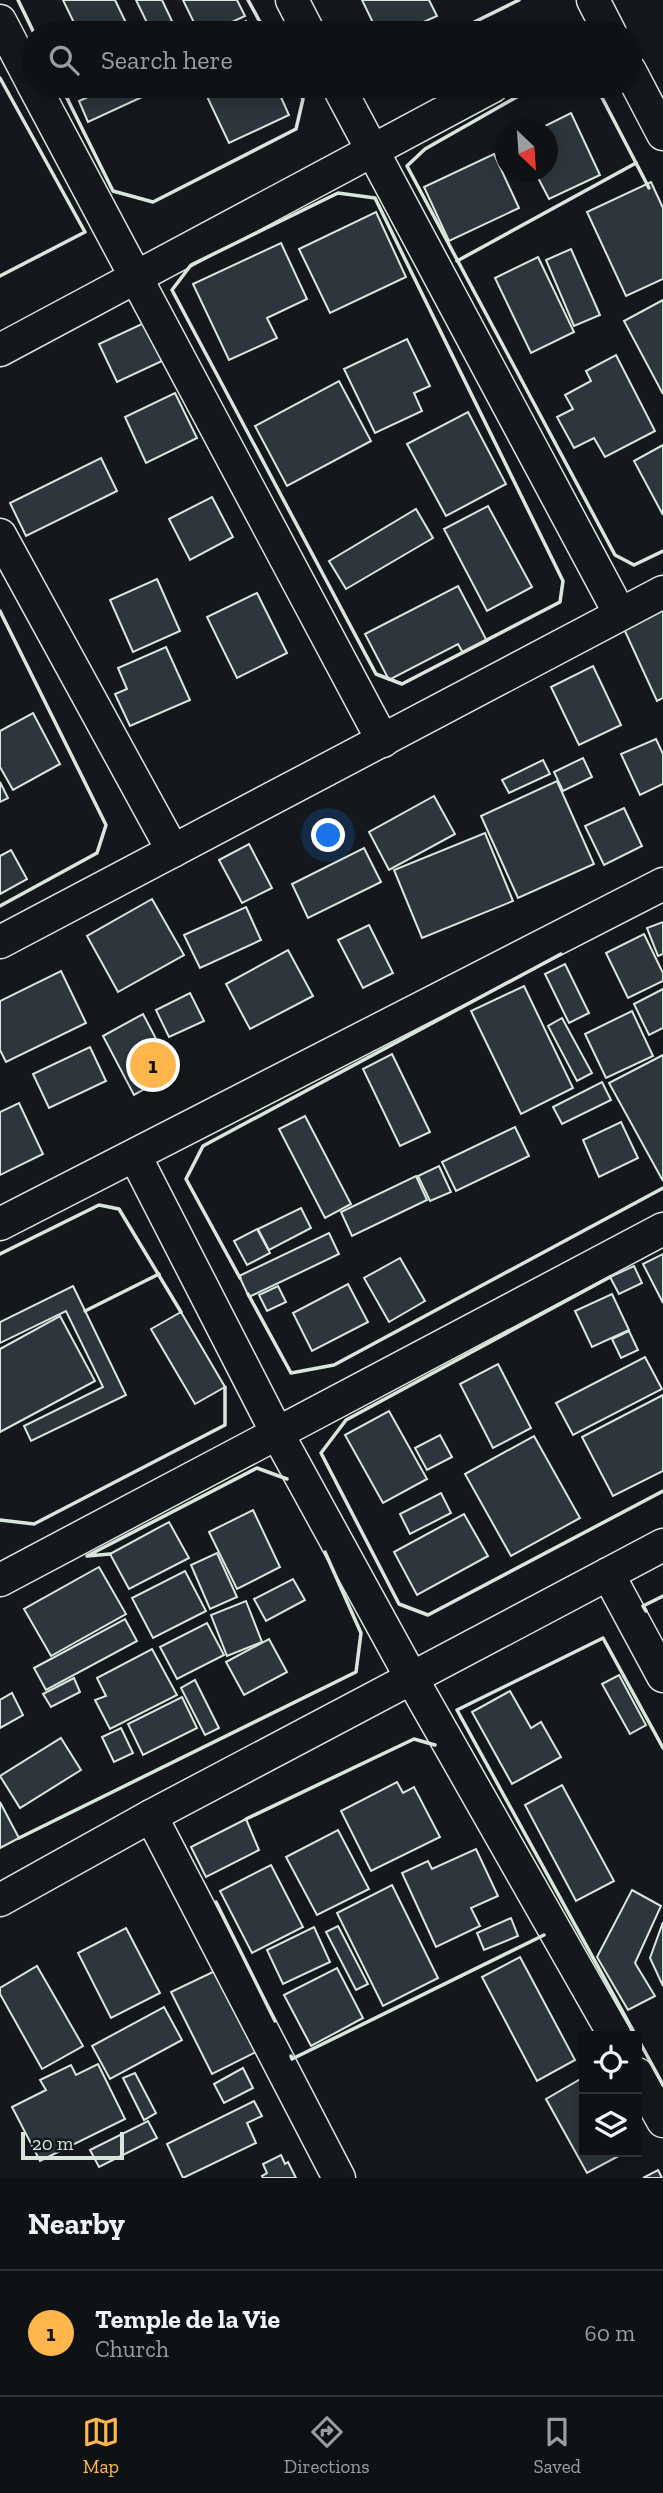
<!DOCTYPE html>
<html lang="en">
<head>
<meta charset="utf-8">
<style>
	:root { --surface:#0f1215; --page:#181b1e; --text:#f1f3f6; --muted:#9b9ea0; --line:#2f3234; --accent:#ffb74d }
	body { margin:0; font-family:"Zilla Slab",serif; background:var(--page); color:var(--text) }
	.controls { position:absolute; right:21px; bottom:21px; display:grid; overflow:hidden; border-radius:0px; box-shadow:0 4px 18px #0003 }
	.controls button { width:63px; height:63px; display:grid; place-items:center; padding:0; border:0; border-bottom:2px solid var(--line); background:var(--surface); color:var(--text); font:35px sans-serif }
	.compass { position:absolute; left:495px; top:119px; width:63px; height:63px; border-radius:50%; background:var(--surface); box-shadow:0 4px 18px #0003; rotate:155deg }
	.scale { position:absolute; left:21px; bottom:18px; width:103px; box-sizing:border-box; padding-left:7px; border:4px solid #d8e6dc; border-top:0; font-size:19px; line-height:24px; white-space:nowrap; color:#d8e6dc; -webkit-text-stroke:5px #14181c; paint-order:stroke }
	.you { position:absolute; left:329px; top:836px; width:24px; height:24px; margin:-18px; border:5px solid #fff; border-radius:50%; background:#1a73e8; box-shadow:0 0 0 10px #1a73e833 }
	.badge { display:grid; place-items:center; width:46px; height:46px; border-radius:50%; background:var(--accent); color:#111; font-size:23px; font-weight:700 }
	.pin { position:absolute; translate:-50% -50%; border:4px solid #fff; box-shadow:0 2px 7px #0006 }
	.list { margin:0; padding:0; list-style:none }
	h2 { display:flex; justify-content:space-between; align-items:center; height:91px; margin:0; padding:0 28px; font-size:30px }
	h2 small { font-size:23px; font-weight:400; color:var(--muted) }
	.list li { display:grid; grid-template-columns:46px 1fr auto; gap:21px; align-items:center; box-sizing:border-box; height:126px; padding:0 28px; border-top:2px solid var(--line) }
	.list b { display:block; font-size:26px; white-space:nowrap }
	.list p { margin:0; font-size:23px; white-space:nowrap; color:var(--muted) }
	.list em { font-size:23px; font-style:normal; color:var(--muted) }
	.icon { flex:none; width:38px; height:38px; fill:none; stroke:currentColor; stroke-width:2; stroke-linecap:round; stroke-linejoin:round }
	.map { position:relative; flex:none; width:663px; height:2178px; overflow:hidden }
	.search { position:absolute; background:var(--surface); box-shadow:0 4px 18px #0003; left:21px; right:21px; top:21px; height:77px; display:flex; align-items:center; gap:18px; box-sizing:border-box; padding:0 24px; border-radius:38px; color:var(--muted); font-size:26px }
	.sheet { height:217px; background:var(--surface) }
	nav { display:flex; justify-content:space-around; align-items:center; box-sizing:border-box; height:98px; border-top:2px solid var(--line); background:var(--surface); font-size:19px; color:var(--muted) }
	nav a { display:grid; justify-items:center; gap:4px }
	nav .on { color:var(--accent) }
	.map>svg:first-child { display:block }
</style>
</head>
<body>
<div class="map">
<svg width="663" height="2178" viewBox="0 0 663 2178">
	<rect width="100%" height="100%" fill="#14181c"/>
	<g fill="#2c363c" stroke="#d8e6dc" stroke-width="2">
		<path d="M63,0H115L131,33H71L77,29Z"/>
		<path d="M136,0H162L172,21L151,31Z"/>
		<path d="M183,0H237L245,16L208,33H199Z"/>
		<path d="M362,0H429L437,16L421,23L425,33H378Z"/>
		<path d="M246,21L251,33H220Z"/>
		<path d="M112,86H166L88,122L79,101Z"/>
		<path d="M202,86H276L289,115L229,143Z"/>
		<path d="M571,113L600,175L549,199L535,172H548V130H537Z"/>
		<path d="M494,154L519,208L449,241L424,187Z"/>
		<path d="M651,182L663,208V279L626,296L587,212Z"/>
		<path d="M376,212L406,277L330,313L299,249Z"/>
		<path d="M281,243L307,299L267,318L277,338L229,360L193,284Z"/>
		<path d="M571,249L600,315L574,326L546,260Z"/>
		<path d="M538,257L574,332L531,353L495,278Z"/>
		<path d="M663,300V394L624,321Z"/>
		<path d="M144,323L162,361L117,382L99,344Z"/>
		<path d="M407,339L430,386L414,393L422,411L375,433L344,369Z"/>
		<path d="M616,355L655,431L605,457L594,438L574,448L557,417L573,409L565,395L591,381L586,371Z"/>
		<path d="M339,381L371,441L287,486L255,426Z"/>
		<path d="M175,393L197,438L146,463L125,417Z"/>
		<path d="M468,412L506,484L446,516L407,444Z"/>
		<path d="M663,445V515L634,461Z"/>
		<path d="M101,458L117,491L26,536L10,503Z"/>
		<path d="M212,497L233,537L190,560L169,519Z"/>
		<path d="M488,506L532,587L487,611L444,529Z"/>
		<path d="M416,509L433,538L346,589L329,561Z"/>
		<path d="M157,579L180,631L133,652L110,600Z"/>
		<path d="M458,586L487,641L463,653L458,644L389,680L365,634Z"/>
		<path d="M257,593L287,653L237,678L207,617Z"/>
		<path d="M663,610V698L657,701L624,629Z"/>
		<path d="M166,647L190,700L130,726L115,694L127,689L118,668Z"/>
		<path d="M593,666L621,725L579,745L551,687Z"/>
		<path d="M33,713L60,764L13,790L0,767V731Z"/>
		<path d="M656,739L663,754V784L640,795L621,754Z"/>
		<path d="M583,758L592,777L563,791L554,772Z"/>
		<path d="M543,760L550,774L509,793L502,780Z"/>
		<path d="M557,781L594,864L518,898L481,816Z"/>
		<path d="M0,782L8,798L0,802Z"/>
		<path d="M434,796L455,834L389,870L369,832Z"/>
		<path d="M624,808L642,846L604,865L585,826Z"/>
		<path d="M485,833L513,901L422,938L394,870Z"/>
		<path d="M249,844L272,888L242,903L219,860Z"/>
		<path d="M364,848L381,882L308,918L292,884Z"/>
		<path d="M11,850L27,879L0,894V856Z"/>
		<path d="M152,899L184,955L118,992L87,936Z"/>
		<path d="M246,907L261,940L200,968L184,935Z"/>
		<path d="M663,922V954L658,956L647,928Z"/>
		<path d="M369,925L393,973L363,988L338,940Z"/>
		<path d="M644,934L663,973V981L628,998L606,953Z"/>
		<path d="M288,950L313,996L250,1029L226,984Z"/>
		<path d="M565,964L589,1013L569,1023L545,974Z"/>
		<path d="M61,971L86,1023L6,1062L0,1050V1001Z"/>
		<path d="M524,986L573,1088L521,1114L471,1011Z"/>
		<path d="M663,989V1028L649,1035L634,1004Z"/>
		<path d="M190,993L204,1021L169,1037L156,1010Z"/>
		<path d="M632,1011L653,1056L606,1078L585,1034Z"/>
		<path d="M143,1014L174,1073L134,1095L103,1036Z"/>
		<path d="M562,1018L592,1073L577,1081L548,1026Z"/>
		<path d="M90,1047L106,1081L49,1108L33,1074Z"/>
		<path d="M392,1054L430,1132L400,1146L363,1069Z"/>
		<path d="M663,1055V1181L609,1083Z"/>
		<path d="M602,1082L611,1100L562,1124L553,1107Z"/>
		<path d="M19,1103L43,1154L0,1175V1112Z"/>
		<path d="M305,1116L351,1204L325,1218L279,1129Z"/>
		<path d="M621,1122L638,1158L599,1177L583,1140Z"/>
		<path d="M515,1127L529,1156L456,1191L442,1162Z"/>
		<path d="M439,1166L451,1192L430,1201L418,1176Z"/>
		<path d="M416,1176L427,1200L352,1236L341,1212Z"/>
		<path d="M301,1208L311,1228L269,1250L258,1229Z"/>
		<path d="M257,1229L270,1253L247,1265L234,1241Z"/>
		<path d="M329,1233L339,1254L249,1297L239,1276Z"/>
		<path d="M663,1254V1303L643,1264Z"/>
		<path d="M400,1258L425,1301L389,1322L364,1278Z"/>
		<path d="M634,1266L642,1283L619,1294L610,1277Z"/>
		<path d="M348,1284L368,1322L312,1351L293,1313Z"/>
		<path d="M73,1286L126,1395L31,1441L24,1426L103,1387L66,1311L0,1343V1322Z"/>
		<path d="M278,1286L286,1302L267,1311L259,1295Z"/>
		<path d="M612,1294L629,1330L592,1347L575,1311Z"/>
		<path d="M181,1312L225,1387L195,1404L151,1329Z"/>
		<path d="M60,1316L95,1381L0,1432V1349Z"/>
		<path d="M629,1331L638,1350L621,1358L612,1339Z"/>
		<path d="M645,1357L662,1389L573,1435L556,1403Z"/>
		<path d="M498,1364L531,1428L493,1448L460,1384Z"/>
		<path d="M663,1395V1471L613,1496L582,1437Z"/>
		<path d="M389,1411L427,1479L383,1503L345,1435Z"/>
		<path d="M440,1435L452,1457L427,1470L415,1448Z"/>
		<path d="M534,1436L580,1518L511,1556L465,1474Z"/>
		<path d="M441,1493L451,1513L410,1534L400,1514Z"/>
		<path d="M253,1510L280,1567L237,1589L209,1532Z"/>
		<path d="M464,1514L488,1556L417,1595L394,1552Z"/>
		<path d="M169,1522L189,1558L129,1589L110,1554Z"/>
		<path d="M217,1553L237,1597L210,1609L191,1565Z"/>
		<path d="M99,1567L126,1614L51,1656L24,1609Z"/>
		<path d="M185,1571L206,1611L153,1638L132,1598Z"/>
		<path d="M293,1579L305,1600L266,1621L254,1599Z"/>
		<path d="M246,1601L262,1642L227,1656L211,1615Z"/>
		<path d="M125,1619L137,1641L46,1690L34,1668Z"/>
		<path d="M207,1623L224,1655L177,1679L160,1647Z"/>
		<path d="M269,1639L287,1672L244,1695L226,1662Z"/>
		<path d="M152,1649L177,1695L110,1729L95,1700L106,1696L97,1678Z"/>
		<path d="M619,1675L646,1725L630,1734L602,1684Z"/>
		<path d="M74,1678L80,1692L51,1707L43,1694Z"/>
		<path d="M195,1680L219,1728L205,1735L181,1688Z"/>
		<path d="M510,1691L531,1728L541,1722L561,1757L512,1784L472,1712Z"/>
		<path d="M12,1693L23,1715L0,1728V1700Z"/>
		<path d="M182,1697L197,1728L143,1755L128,1724Z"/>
		<path d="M121,1728L133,1753L114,1762L102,1737Z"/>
		<path d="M61,1738L81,1770L20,1808L0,1776Z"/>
		<path d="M397,1782L403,1793L414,1787L440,1837L371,1871L341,1811Z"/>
		<path d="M562,1785L614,1881L576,1901L525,1805Z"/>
		<path d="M0,1802L19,1838L0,1848Z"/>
		<path d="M246,1819L259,1850L206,1877L191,1847Z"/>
		<path d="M338,1830L369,1889L317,1915L286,1857Z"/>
		<path d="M476,1849L498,1896L471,1908L480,1926L436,1947L402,1873L428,1861L432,1869Z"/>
		<path d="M271,1865L303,1927L252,1953L220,1891Z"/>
		<path d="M392,1885L438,1978L383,2006L337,1913Z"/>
		<path d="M632,1890L661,1906L635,1963L655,1996L628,2010L597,1957Z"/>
		<path d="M511,1918L518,1936L484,1950L477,1933Z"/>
		<path d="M663,1922V1986L650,1958Z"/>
		<path d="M338,1926L368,1984L356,1990L326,1932Z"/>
		<path d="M314,1927L330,1962L283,1984L267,1950Z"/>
		<path d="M126,1928L160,1993L111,2018L78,1953Z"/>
		<path d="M520,1957L575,2060L537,2081L482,1977Z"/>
		<path d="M37,1966L83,2046L42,2069L0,1994V1988Z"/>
		<path d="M337,1968L363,2018L311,2046L284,1995Z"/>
		<path d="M219,1969L260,2050L212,2074L171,1992Z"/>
		<path d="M164,2007L182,2040L110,2079L92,2046Z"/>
		<path d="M98,2064L125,2119L40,2161L12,2107L46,2090L40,2080L71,2065L76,2075Z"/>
		<path d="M243,2068L253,2088L224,2103L214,2084Z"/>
		<path d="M135,2073L156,2113L144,2120L123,2078Z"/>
		<path d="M584,2077V2152H626L587,2173L546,2099Z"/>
		<path d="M254,2101L262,2116L247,2123L256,2143L183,2178L167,2144Z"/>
		<path d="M148,2121L157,2138L99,2167L90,2150Z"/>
		<path d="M281,2155L285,2164L288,2162L296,2178H263L262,2176L267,2173L263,2164Z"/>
		<path d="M658,2170L662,2178H643Z"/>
	</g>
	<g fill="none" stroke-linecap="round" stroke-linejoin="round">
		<g stroke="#d8e6dc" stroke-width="35">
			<g id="street">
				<path d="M292,0L309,33"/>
				<path d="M593,0L610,33"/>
				<path d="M0,21L33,84"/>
				<path d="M630,71L663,134"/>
				<path d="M34,86L383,741"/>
				<path d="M338,86L620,614"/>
				<path d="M0,350L493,86"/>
				<path d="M0,535L173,851"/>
				<path d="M0,942L663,592"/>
				<path d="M135,1156L277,1433L412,1679L615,2036"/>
				<path d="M0,1224L663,884"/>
				<path d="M608,1574L663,1676"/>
				<path d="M0,1580L663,1229"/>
				<path d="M151,1816L339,2178"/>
				<path d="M0,1900L151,1816L663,1545"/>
				<path d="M637,2074L663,2121"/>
			</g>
		</g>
		<use href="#street" stroke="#14181c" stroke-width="32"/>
		<g stroke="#d8e6dc" stroke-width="3.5">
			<path d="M18,0L34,33"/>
			<path d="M248,0L266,33"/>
			<path d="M452,33L519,0"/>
			<path d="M0,78L85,232L0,276"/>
			<path d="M61,86L113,191L153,202L296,129L303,99L295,86"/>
			<path d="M536,86L425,149L407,166L615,555L634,565L663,551"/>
			<path d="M596,86L649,188"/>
			<path d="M338,193L375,198L563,581L560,602L402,684L376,674L172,290L191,265Z"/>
			<path d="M457,261L636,163"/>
			<path d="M0,611L106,825L97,853L0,906"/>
			<path d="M0,1254L99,1205L119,1209L181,1312"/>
			<path d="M610,1277L346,1420L321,1453L399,1604L428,1615L663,1491"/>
			<path d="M240,1278L186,1179L203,1146L561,954"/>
			<path d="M248,1294L291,1373L334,1365L663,1188"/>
			<path d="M85,1311L159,1274"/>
			<path d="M0,1520L34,1524L225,1425V1387"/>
			<path d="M110,1554L87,1556L257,1468L287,1479"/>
			<path d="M646,1611L643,1606L663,1596"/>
			<path d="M246,1819L414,1739L435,1745"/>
			<path d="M19,1838L356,1672L361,1633L325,1552"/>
			<path d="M216,1902L275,2021"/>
			<path d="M636,2036L457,1710L603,1638L663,1748"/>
			<path d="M637,2037L663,2085"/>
			<path d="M291,2056L292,2059L544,1935"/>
		</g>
	</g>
</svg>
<div class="controls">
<button><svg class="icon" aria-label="locate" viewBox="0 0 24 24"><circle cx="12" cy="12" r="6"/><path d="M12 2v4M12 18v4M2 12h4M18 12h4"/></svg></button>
<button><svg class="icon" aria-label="layers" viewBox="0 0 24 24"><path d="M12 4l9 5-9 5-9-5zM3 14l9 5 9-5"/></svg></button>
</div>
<svg class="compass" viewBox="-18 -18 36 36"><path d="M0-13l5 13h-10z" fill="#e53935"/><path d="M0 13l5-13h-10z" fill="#9b9ea0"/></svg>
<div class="scale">20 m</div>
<div class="you"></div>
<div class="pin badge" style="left:153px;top:1065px">1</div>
<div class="search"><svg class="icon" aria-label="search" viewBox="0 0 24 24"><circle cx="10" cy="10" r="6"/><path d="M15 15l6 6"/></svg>Search here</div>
</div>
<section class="sheet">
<h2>Nearby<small></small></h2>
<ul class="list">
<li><span class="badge">1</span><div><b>Temple de la Vie</b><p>Church</p></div><em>60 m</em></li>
</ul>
</section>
<nav>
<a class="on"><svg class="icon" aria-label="map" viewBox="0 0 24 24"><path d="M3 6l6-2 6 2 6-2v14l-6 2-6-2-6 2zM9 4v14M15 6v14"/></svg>Map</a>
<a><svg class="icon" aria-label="directions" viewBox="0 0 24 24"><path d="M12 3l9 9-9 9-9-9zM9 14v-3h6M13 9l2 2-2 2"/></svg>Directions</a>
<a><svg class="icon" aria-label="saved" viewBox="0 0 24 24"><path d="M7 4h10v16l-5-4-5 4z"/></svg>Saved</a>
</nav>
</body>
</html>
